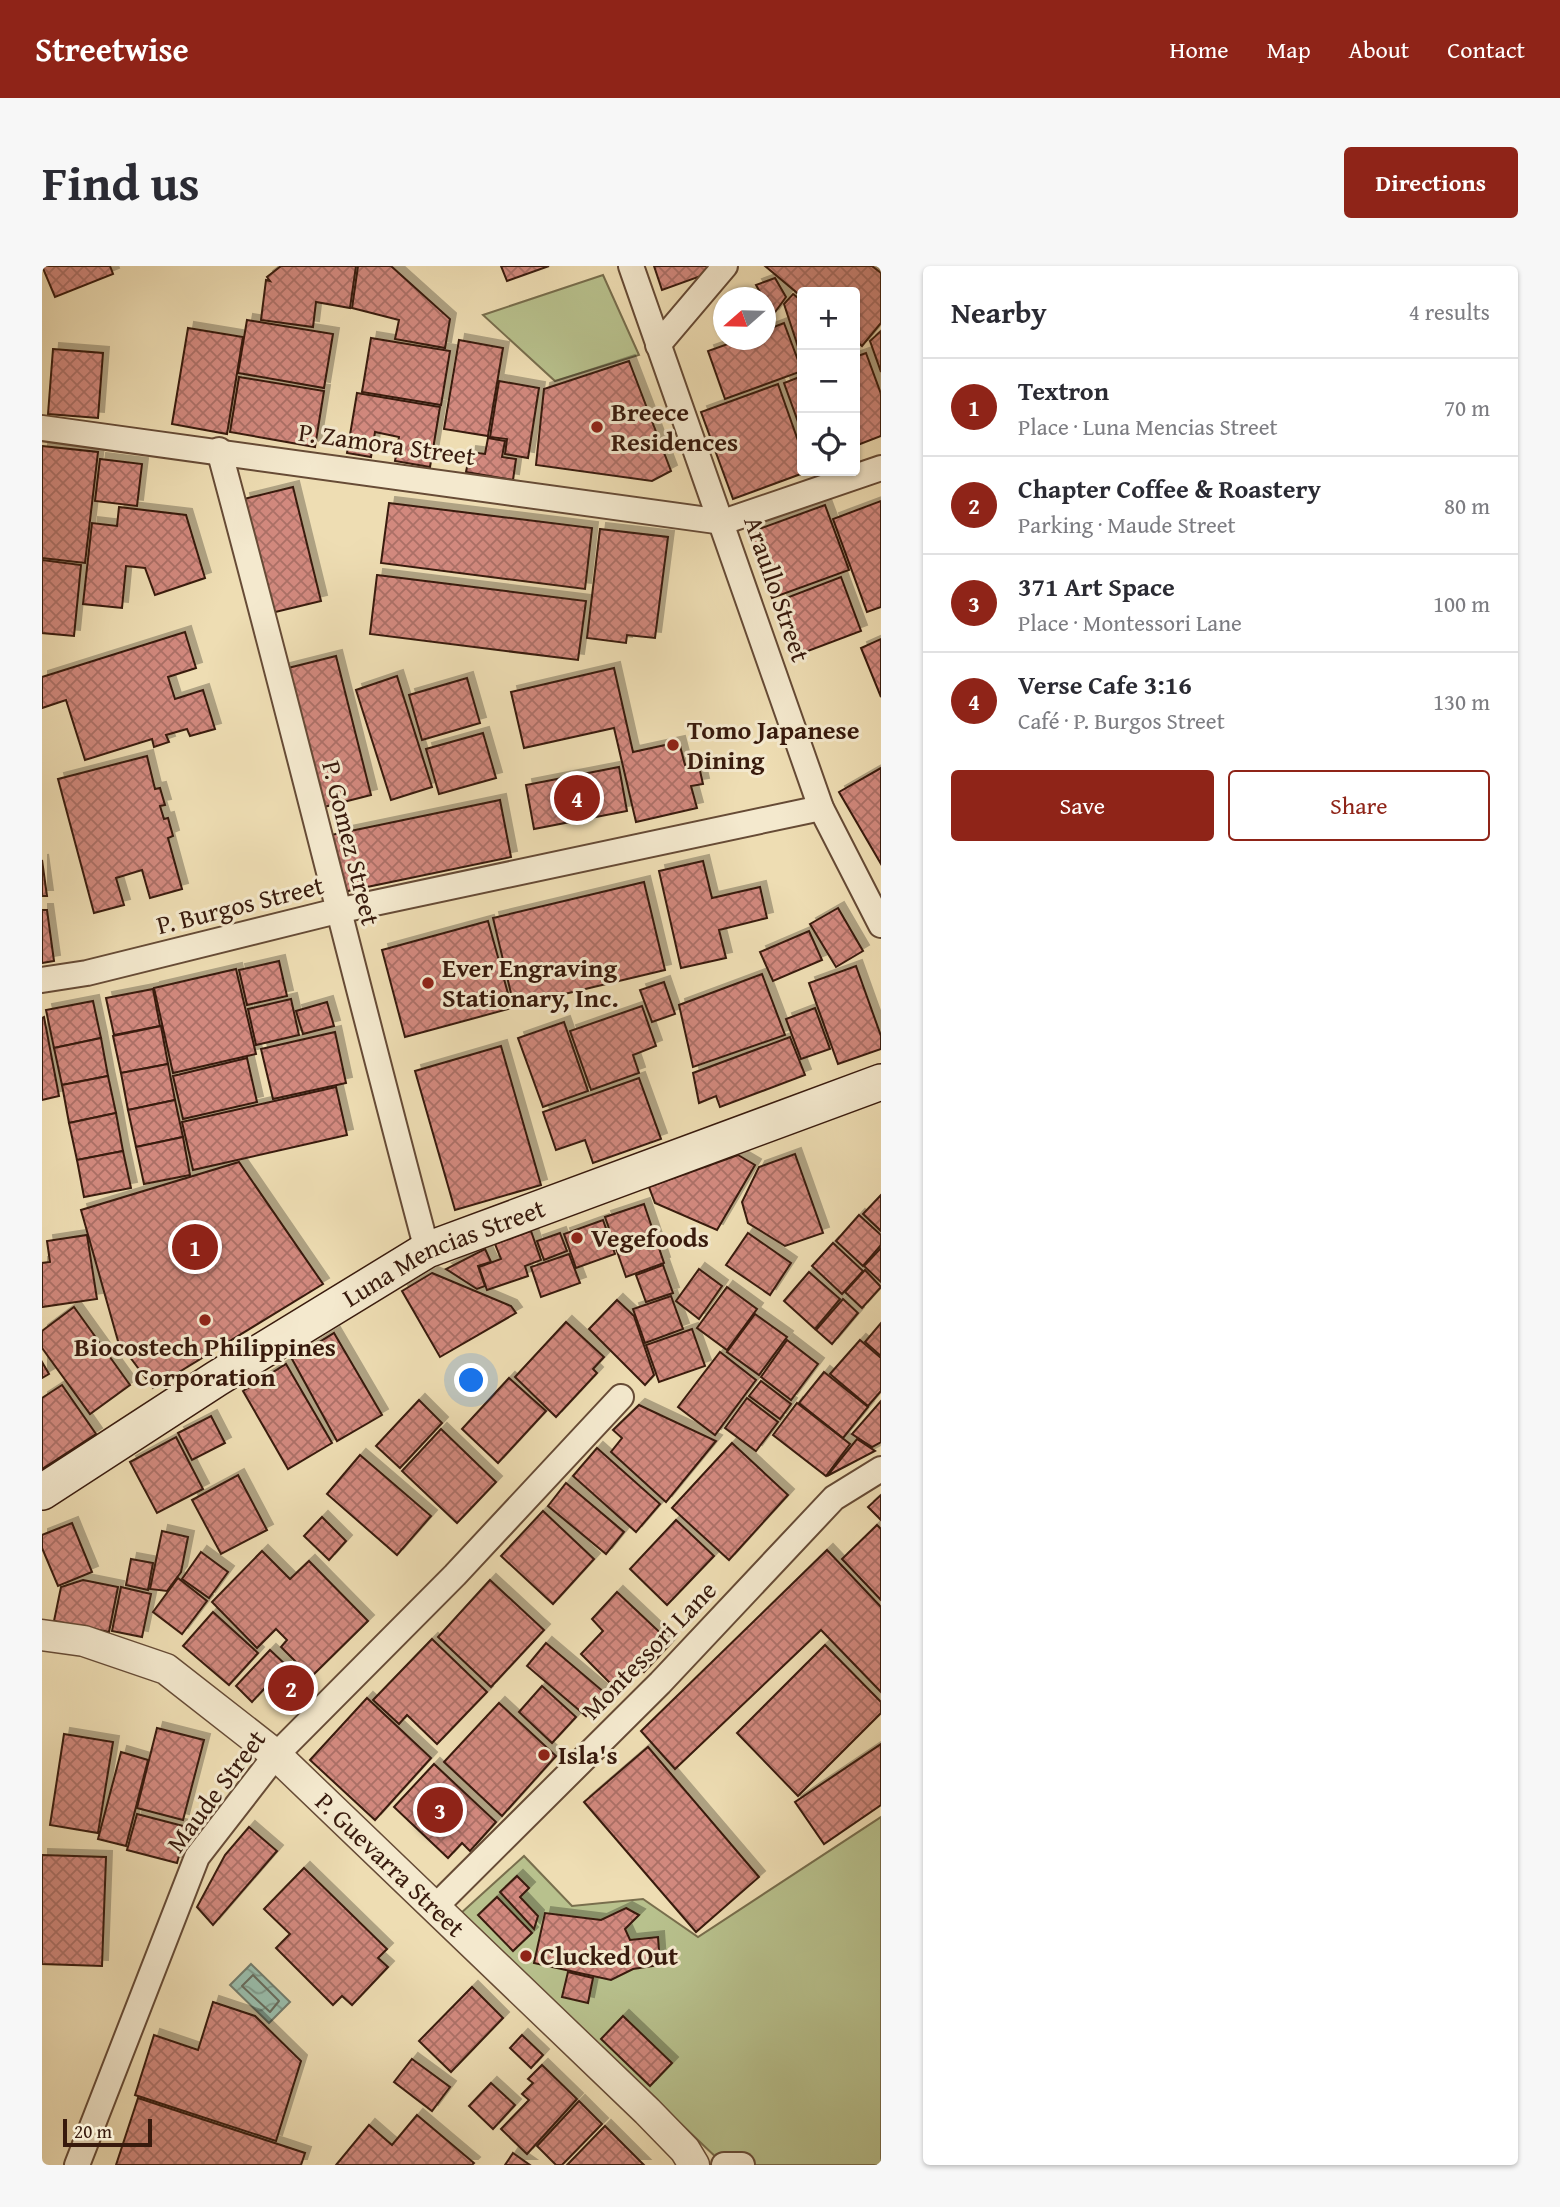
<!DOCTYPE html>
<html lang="en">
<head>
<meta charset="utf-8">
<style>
	:root { --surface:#fff; --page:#f7f7f7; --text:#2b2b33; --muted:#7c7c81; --line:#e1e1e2; --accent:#8f2418 }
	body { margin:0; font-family:"Gentium Book Plus",serif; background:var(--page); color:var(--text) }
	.controls { position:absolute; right:21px; top:21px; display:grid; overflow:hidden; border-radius:7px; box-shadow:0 2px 5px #0004 }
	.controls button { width:63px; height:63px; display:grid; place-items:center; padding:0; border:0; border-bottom:2px solid var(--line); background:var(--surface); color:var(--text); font:35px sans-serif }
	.compass { position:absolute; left:671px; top:21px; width:63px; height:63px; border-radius:50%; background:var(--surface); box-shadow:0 2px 5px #0004; rotate:250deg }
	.scale { position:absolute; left:21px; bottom:18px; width:89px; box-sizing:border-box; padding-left:7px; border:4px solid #381a0d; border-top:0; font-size:19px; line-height:24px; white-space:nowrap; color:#381a0d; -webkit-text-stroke:5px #f4e9ce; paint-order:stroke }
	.you { position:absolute; left:430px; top:1115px; width:24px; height:24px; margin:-18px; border:5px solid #fff; border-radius:50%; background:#1a73e8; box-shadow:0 0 0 10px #1a73e833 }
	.badge { display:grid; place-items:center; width:46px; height:46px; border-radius:50%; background:var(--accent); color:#fff; font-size:23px; font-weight:700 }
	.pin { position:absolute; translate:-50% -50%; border:4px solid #fff; box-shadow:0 2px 7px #0006 }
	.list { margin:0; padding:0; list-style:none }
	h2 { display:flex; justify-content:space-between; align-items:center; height:91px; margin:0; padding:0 28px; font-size:30px }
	h2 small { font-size:23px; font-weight:400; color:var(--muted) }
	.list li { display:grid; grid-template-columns:46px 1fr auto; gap:21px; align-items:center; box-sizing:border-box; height:98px; padding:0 28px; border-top:2px solid var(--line) }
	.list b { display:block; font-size:26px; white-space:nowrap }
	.list p { margin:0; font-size:23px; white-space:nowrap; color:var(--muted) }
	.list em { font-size:23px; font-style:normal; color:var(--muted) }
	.actions { display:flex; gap:14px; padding:21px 28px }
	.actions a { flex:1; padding:16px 0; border:2px solid var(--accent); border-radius:7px; text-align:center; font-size:24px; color:var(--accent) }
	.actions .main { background:var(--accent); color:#fff }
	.icon { flex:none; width:38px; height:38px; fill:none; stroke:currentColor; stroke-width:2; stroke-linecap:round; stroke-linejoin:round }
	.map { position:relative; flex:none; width:839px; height:1899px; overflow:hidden; border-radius:7px }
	header { display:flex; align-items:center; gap:42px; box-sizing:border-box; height:98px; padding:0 35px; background:var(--accent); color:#fff }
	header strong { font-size:33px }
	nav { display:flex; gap:38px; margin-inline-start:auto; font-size:24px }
	.intro { display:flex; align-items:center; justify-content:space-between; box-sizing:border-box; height:168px; padding:0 42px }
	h1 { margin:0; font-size:49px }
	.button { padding:18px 32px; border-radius:7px; background:var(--accent); color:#fff; font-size:24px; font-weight:700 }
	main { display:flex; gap:42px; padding:0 42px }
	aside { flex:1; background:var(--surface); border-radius:7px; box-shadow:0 2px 5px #0004 }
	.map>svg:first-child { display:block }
</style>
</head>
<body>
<header>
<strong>Streetwise</strong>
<nav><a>Home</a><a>Map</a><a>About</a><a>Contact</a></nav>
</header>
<div class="intro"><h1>Find us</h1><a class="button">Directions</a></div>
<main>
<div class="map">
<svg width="839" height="1899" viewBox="0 0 839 1899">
	<defs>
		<pattern id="water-waves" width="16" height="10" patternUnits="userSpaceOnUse" patternTransform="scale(1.75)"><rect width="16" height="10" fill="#99bcaa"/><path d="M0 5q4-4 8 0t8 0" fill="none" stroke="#7e9889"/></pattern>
		<pattern id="building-cross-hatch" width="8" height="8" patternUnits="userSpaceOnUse" patternTransform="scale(1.75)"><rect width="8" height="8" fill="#d2897e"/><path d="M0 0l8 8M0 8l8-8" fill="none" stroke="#ab6f66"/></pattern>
		<filter id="shadow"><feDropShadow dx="6" dy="-6" stdDeviation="0" flood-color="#0004"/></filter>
	</defs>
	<rect width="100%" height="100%" fill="#eeddb3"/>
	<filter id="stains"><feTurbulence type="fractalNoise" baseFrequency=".00286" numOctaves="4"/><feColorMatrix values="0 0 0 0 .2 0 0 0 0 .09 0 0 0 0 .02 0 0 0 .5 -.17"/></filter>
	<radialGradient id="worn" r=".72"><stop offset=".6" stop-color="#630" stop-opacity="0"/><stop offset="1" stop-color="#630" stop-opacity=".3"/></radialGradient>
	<g fill="#b8c18d" stroke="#786e4d" stroke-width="2">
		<path d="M561,9L597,89L513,115L441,49Z"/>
		<path d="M839,1551V1899H713L678,1895L418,1648L482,1590L530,1640L601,1633L656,1671Z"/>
	</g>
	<path fill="url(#water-waves)" stroke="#727b6b" stroke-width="2" d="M209,1698L248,1736L227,1757L188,1719Z"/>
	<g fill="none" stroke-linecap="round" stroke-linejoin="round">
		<path stroke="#686b5c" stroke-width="2" d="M211,1709L237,1735L228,1746L200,1720Z"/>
	</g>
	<g fill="url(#building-cross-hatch)" stroke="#381a0d" stroke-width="2" filter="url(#shadow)">
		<path d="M0,0H68L71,8L13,31Z"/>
		<path d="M239,0H314L308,42L274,36L271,61L219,54L224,14L228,15L225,11Z"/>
		<path d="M316,0H349L408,53L403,82L353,73L357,54L310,42Z"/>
		<path d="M459,0H507L465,15Z"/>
		<path d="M612,0H669L659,10L620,24Z"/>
		<path d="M723,0H830L839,7V57L820,80L813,74V26H760V31Z"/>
		<path d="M733,12L744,31L731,49L714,19Z"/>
		<path d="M751,28L760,35V93L742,38Z"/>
		<path d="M205,54L291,68L282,122L196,107Z"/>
		<path d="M742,57L760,105L683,133L666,85L697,74H724V64Z"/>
		<path d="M146,62L201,71L185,168L130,158Z"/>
		<path d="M839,65V106L828,75Z"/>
		<path d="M329,72L408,85L399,139L320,126Z"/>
		<path d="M417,74L461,82L446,170L402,163Z"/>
		<path d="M11,83L61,87L56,152L6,148Z"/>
		<path d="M824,87L839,128V170L813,180V91Z"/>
		<path d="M587,95L629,205L610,215L494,199L502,123Z"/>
		<path d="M760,110V167L742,117Z"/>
		<path d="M197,111L282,125L273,181L188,166Z"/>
		<path d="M457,115L497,122L486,192L463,188L465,173L448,171Z"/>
		<path d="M736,118L760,186V205H767L691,233L659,146Z"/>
		<path d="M315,127L398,141L388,201L353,195L357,171L333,166L329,191L305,187Z"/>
		<path d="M446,172L463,175L460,191L474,193L471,214L424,206L428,186L443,188Z"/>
		<path d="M0,180L56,186L43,297L0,292Z"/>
		<path d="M58,193L100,198L95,240L53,235Z"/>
		<path d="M251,221L279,335L229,347L202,233Z"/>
		<path d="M839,235V341L825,346L791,253Z"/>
		<path d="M347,237L550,262L543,323L339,297Z"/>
		<path d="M783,239L807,304L730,332L706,267Z"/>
		<path d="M77,241L144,249L163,312L113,329L103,302L84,300L80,342L41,338L50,257L75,260Z"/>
		<path d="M558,263L626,271L613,372L585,369L584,377L545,372Z"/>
		<path d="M0,294L39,299L32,370L0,367Z"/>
		<path d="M335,309L544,335L536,394L328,368Z"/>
		<path d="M799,311L819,365L758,388L739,334Z"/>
		<path d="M143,366L154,402L126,411L133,433L161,424L173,463L148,470L145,463L124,469L127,476L112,481L110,473L43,494L24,434L0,442V411Z"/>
		<path d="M839,373V431L819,382Z"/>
		<path d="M294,390L329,529L278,542L242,403Z"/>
		<path d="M572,402L591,486L637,476L643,499L656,496L661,518L649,520L655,542L594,556L572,462L482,482L469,426Z"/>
		<path d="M355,410L390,521L349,534L314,424Z"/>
		<path d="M425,412L438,457L380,474L367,429Z"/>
		<path d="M441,467L454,512L397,528L384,483Z"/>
		<path d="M105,490L113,523L118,522L123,539L118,540L122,553L126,552L131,570L126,572L140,623L108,632L100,604L74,612L82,639L52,647L16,513Z"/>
		<path d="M577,501L585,545L492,563L484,519Z"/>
		<path d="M839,502V598L797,526Z"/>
		<path d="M458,534L469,591L301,626L289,569Z"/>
		<path d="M0,594L5,630H0Z"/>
		<path d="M661,595L670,632L718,621L725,652L677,664L684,692L639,702L617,605Z"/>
		<path d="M602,616L623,704L472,740L451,652Z"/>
		<path d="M796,642L821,685L794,701L768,658Z"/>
		<path d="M0,644H5L12,695L0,697Z"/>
		<path d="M446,655L470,742L363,771L340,684Z"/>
		<path d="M767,665L780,694L731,715L718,686Z"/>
		<path d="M237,695L245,730L205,739L197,704Z"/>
		<path d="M814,700L839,770V783L796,798L767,717Z"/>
		<path d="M194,703L214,788L131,807L112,722Z"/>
		<path d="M720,708L743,769L651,801L637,739Z"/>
		<path d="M622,716L633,748L610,756L598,724Z"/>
		<path d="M111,723L118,760L72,769L64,732Z"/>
		<path d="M249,733L257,769L214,779L206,743Z"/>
		<path d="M51,735L59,772L12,782L4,744Z"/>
		<path d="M285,736L292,760L261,768L254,745Z"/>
		<path d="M600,740L614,780L591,789L597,807L549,824L528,765Z"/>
		<path d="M773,742L788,783L759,793L744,753Z"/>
		<path d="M2,751L17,830L0,834V752Z"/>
		<path d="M522,756L546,825L501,841L476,772Z"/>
		<path d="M119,760L126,798L79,807L71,770Z"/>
		<path d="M293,766L304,817L231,833L219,783Z"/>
		<path d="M748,771L763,809L678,841L674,830L657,837L651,807Z"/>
		<path d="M59,772L66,810L20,819L12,782Z"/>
		<path d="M459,780L499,919L413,944L373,805Z"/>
		<path d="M205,792L215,836L141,853L131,810Z"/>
		<path d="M126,798L133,834L86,844L79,807Z"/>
		<path d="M66,810L74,847L27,857L20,819Z"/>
		<path d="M597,812L619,873L551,897L543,874L514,884L501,846Z"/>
		<path d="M294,821L305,869L151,904L140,856Z"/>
		<path d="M133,834L141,871L94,881L86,844Z"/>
		<path d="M74,847L81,885L35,894L27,857Z"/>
		<path d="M141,871L148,909L102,918L94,881Z"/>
		<path d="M81,885L89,922L42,931L35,894Z"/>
		<path d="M753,888L781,967L743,980L706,957L700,936L717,901Z"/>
		<path d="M696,889L713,899L675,964L613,937L607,921Z"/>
		<path d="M197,896L281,1018L111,1122L76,1075L39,944Z"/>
		<path d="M839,929V965L821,948Z"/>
		<path d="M602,938L622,997L584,1011L563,951Z"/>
		<path d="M817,949L839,969V979L821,1000L794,975Z"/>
		<path d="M561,954L573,988L534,1002L522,968Z"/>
		<path d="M489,965L499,994L483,1000L486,1010L445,1024L437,1001L459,993L453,978Z"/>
		<path d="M518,967L525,985L502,994L495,975Z"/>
		<path d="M706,967L749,997L728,1029L684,999Z"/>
		<path d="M45,969L55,1033L0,1041V997L8,996L5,975Z"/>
		<path d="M791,977L821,1005L800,1028L770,1000Z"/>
		<path d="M839,982V1016L822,1000Z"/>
		<path d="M443,983L449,996L436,1000L443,1020L435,1023L404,1003Z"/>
		<path d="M527,988L538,1017L499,1031L489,1001Z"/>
		<path d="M621,999L631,1027L604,1036L594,1009Z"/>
		<path d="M657,1003L680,1020L657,1053L634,1035Z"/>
		<path d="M823,1004L839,1021L820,1042L803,1026Z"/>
		<path d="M767,1006L798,1033L773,1063L742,1035Z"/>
		<path d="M390,1007L469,1040L474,1047L398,1091L360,1025Z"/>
		<path d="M685,1021L715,1043L685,1084L655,1062Z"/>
		<path d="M629,1030L641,1063L603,1077L591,1043Z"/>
		<path d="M801,1033L816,1047L790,1078L774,1064Z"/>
		<path d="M575,1034L592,1050L612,1109L603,1119L547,1063Z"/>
		<path d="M32,1041L88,1119L48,1148L0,1082V1065Z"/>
		<path d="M713,1048L745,1071L717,1109L685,1086Z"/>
		<path d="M524,1056L562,1091L551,1103L555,1107L514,1151L473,1111Z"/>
		<path d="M839,1057V1090L823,1076Z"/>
		<path d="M650,1063L663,1100L617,1116L604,1079Z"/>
		<path d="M292,1067L340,1149L295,1175L250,1093Z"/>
		<path d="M745,1074L776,1098L749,1134L719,1111Z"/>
		<path d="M818,1074L839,1092V1125L826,1140L788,1108Z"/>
		<path d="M678,1086L714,1114L673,1169L636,1141Z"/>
		<path d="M0,1096L7,1108L0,1112Z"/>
		<path d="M244,1098L290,1177L246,1203L201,1125Z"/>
		<path d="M782,1106L826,1141L801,1172L757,1137Z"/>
		<path d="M467,1112L504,1145L456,1197L420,1163Z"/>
		<path d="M719,1115L749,1138L738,1153L707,1130Z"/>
		<path d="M20,1119L54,1168L0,1203V1132Z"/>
		<path d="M705,1132L736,1156L714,1185L683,1162Z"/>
		<path d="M377,1134L400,1157L358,1202L334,1180Z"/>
		<path d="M839,1135V1176L830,1181L810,1168Z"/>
		<path d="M755,1137L808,1178L784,1210L731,1169Z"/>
		<path d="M597,1139L674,1175L624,1236L569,1186L580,1172L571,1164Z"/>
		<path d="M169,1150L183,1177L150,1194L136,1167Z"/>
		<path d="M399,1163L454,1216L415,1257L360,1205Z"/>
		<path d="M134,1171L161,1223L115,1247L88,1196Z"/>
		<path d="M815,1173L833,1185L785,1210L798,1194Z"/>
		<path d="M690,1177L746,1229L687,1294L630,1242Z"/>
		<path d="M555,1182L618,1238L594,1266L531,1210Z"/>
		<path d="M318,1189L389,1250L355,1289L285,1228Z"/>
		<path d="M196,1209L225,1264L179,1288L150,1234Z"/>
		<path d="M524,1217L582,1266L564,1288L506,1240Z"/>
		<path d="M839,1229V1254L826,1241Z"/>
		<path d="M501,1245L552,1293L511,1338L459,1290Z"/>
		<path d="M280,1251L304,1275L287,1294L262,1270Z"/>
		<path d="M634,1254L672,1290L625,1339L588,1303Z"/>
		<path d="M30,1257L50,1306L16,1320L0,1282V1269Z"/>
		<path d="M835,1259L839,1263V1334L800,1293Z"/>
		<path d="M120,1265L146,1271L139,1306L125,1325L108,1323Z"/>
		<path d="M785,1284L839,1341V1426L779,1364L633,1503L599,1465Z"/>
		<path d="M220,1285L248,1313L267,1295L326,1355L269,1411L239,1381L245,1374L234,1363L215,1382L170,1336Z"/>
		<path d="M159,1286L186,1306L167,1332L140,1313Z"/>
		<path d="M89,1293L111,1297L106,1324L84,1319Z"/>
		<path d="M136,1312L165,1335L140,1368L111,1346Z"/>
		<path d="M41,1314L76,1321L67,1366L12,1355L19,1321Z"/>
		<path d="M448,1314L502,1364L449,1421L396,1371Z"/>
		<path d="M79,1321L109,1328L100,1371L70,1365Z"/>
		<path d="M575,1326L629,1377L602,1406L596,1400L574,1423L539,1388L561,1365L550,1353Z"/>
		<path d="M171,1346L216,1387L187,1419L141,1380Z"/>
		<path d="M390,1373L445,1426L395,1478L365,1449L357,1458L331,1434Z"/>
		<path d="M504,1377L563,1427L544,1450L485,1400Z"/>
		<path d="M783,1379L839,1436V1447L756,1530L695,1467Z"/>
		<path d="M228,1384L244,1399L210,1436L194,1420Z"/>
		<path d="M500,1420L534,1451L510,1477L477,1446Z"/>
		<path d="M325,1432L389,1492L333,1554L268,1494Z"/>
		<path d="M457,1437L514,1490L460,1550L402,1496Z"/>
		<path d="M115,1462L162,1474L141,1554L95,1542Z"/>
		<path d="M22,1468L71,1476L56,1567L8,1559Z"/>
		<path d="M839,1478V1539L782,1578L753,1536Z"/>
		<path d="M606,1481L717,1611L654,1666L542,1536Z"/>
		<path d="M79,1486L106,1494L84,1580L56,1573Z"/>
		<path d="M392,1498L454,1556L428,1585L420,1577L406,1592L352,1541Z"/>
		<path d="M95,1548L145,1561L135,1597L85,1584Z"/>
		<path d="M207,1561L235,1585L171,1659L155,1641L183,1589Z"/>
		<path d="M0,1589L64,1591L60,1700L0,1698Z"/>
		<path d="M262,1602L345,1683L336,1692L346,1701L310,1739L300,1730L291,1739L234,1682L248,1668L222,1643Z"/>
		<path d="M475,1610L487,1622L478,1631L496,1650L492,1663L458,1626Z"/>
		<path d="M455,1631L490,1667L471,1685L436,1649Z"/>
		<path d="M584,1642L597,1649L583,1663L588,1674L616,1671L618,1699L591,1703L569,1714L492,1697L503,1647L559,1654Z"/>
		<path d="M526,1706L551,1712L546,1737L520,1731Z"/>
		<path d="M430,1721L461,1752L409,1806L377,1775Z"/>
		<path d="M171,1736L213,1750L259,1795L234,1875L93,1829L112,1769L156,1784Z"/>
		<path d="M581,1750L630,1797L608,1820L559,1773Z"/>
		<path d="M480,1769L501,1789L489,1802L468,1782Z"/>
		<path d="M370,1793L408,1821L390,1845L352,1816Z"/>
		<path d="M500,1799L535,1833L485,1888L459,1863L487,1834L480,1828L491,1817L486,1813Z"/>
		<path d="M449,1817L473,1839L451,1863L427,1840Z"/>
		<path d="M96,1832L263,1887L259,1899H74Z"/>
		<path d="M537,1835L560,1858L520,1899H514L495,1880Z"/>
		<path d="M375,1849L432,1897L430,1899H294L327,1859L350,1879Z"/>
		<path d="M563,1860L602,1899H525Z"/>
		<path d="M471,1887L488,1899H463Z"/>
	</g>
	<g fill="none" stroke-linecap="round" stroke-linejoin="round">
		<g stroke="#664b36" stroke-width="28">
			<g id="minor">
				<path d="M589,0L779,542L839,659"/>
				<path d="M616,79L683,0"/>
				<path d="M0,162L681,256L839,202"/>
				<path d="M177,184C249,450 314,718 385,984"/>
				<path d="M0,714L45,707L295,645L779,542"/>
				<path d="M392,1642L618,1417L792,1232L839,1203"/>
				<path d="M35,1899L155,1591L234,1489L413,1309L579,1131"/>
				<path d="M682,1899H700"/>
			</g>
		</g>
		<g stroke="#664b36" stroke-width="33">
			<g id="tertiary">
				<path id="s1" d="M0,1369L42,1375L124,1403L234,1489L605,1845L643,1884L652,1899"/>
			</g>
		</g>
		<g stroke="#381a0d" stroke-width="38">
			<g id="secondary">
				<path id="s2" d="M0,1226L174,1113L385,984L839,816"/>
			</g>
		</g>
		<use href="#minor" stroke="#f4e9ce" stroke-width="24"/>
		<use href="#tertiary" stroke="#f4e9ce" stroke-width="30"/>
		<use href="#secondary" stroke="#f4e9ce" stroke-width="35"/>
	</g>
	<g fill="#8f2418" stroke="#f4e9ce" stroke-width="2.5">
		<circle cx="555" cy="161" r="7"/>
		<circle cx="631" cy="479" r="7"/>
		<circle cx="386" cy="717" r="7"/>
		<circle cx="535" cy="972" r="7"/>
		<circle cx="163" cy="1054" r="7"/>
		<circle cx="502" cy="1489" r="7"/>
		<circle cx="484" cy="1690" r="7"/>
	</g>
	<g text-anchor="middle" stroke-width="6" stroke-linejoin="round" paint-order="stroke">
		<g font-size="26" font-weight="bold" fill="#381a0d" stroke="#f4e9ce" text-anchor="start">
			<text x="569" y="155">Breece<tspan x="569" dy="30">Residences</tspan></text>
			<text x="645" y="473">Tomo Japanese<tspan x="645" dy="30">Dining</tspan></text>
			<text x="400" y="711">Ever Engraving<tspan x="400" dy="30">Stationary, Inc.</tspan></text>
			<text x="549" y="981">Vegefoods</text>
			<text x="163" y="1090" text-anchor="middle">Biocostech Philippines<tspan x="163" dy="30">Corporation</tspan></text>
			<text x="516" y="1498">Isla's</text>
			<text x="498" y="1699">Clucked Out</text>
		</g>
		<g font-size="26" fill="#381a0d" stroke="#f4e9ce">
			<text transform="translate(345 178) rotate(8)" y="9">P. Zamora Street</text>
			<text transform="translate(735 323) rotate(71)" y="9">Araullo Street</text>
			<text transform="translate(309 577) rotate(76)" y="9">P. Gomez Street</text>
			<text transform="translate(198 639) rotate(-14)" y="9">P. Burgos Street</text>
			<text dy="9" stroke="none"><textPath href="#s2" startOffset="469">Luna Mencias Street</textPath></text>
			<text transform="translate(607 1384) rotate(-46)" y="9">Montessori Lane</text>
			<text transform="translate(174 1525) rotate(-53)" y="9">Maude Street</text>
			<text dy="9" stroke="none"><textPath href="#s1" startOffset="427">P. Guevarra Street</textPath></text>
		</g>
	</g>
	<rect width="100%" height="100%" filter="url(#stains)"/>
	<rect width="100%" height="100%" fill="url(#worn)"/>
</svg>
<div class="controls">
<button>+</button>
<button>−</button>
<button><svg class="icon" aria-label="locate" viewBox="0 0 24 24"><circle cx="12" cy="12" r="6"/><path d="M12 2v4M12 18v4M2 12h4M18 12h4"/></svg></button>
</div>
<svg class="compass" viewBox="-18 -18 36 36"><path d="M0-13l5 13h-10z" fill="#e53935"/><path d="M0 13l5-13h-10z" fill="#7c7c81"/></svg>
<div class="scale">20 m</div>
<div class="you"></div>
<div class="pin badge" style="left:153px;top:981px">1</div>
<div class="pin badge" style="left:249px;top:1422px">2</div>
<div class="pin badge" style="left:398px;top:1544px">3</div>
<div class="pin badge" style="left:535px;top:532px">4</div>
</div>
<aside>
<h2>Nearby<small>4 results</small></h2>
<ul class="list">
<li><span class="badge">1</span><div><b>Textron</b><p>Place · Luna Mencias Street</p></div><em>70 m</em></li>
<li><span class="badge">2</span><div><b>Chapter Coffee &amp; Roastery</b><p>Parking · Maude Street</p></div><em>80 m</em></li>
<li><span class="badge">3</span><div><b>371 Art Space</b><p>Place · Montessori Lane</p></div><em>100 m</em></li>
<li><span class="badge">4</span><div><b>Verse Cafe 3:16</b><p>Café · P. Burgos Street</p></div><em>130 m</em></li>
</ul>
<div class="actions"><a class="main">Save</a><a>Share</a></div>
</aside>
</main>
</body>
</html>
